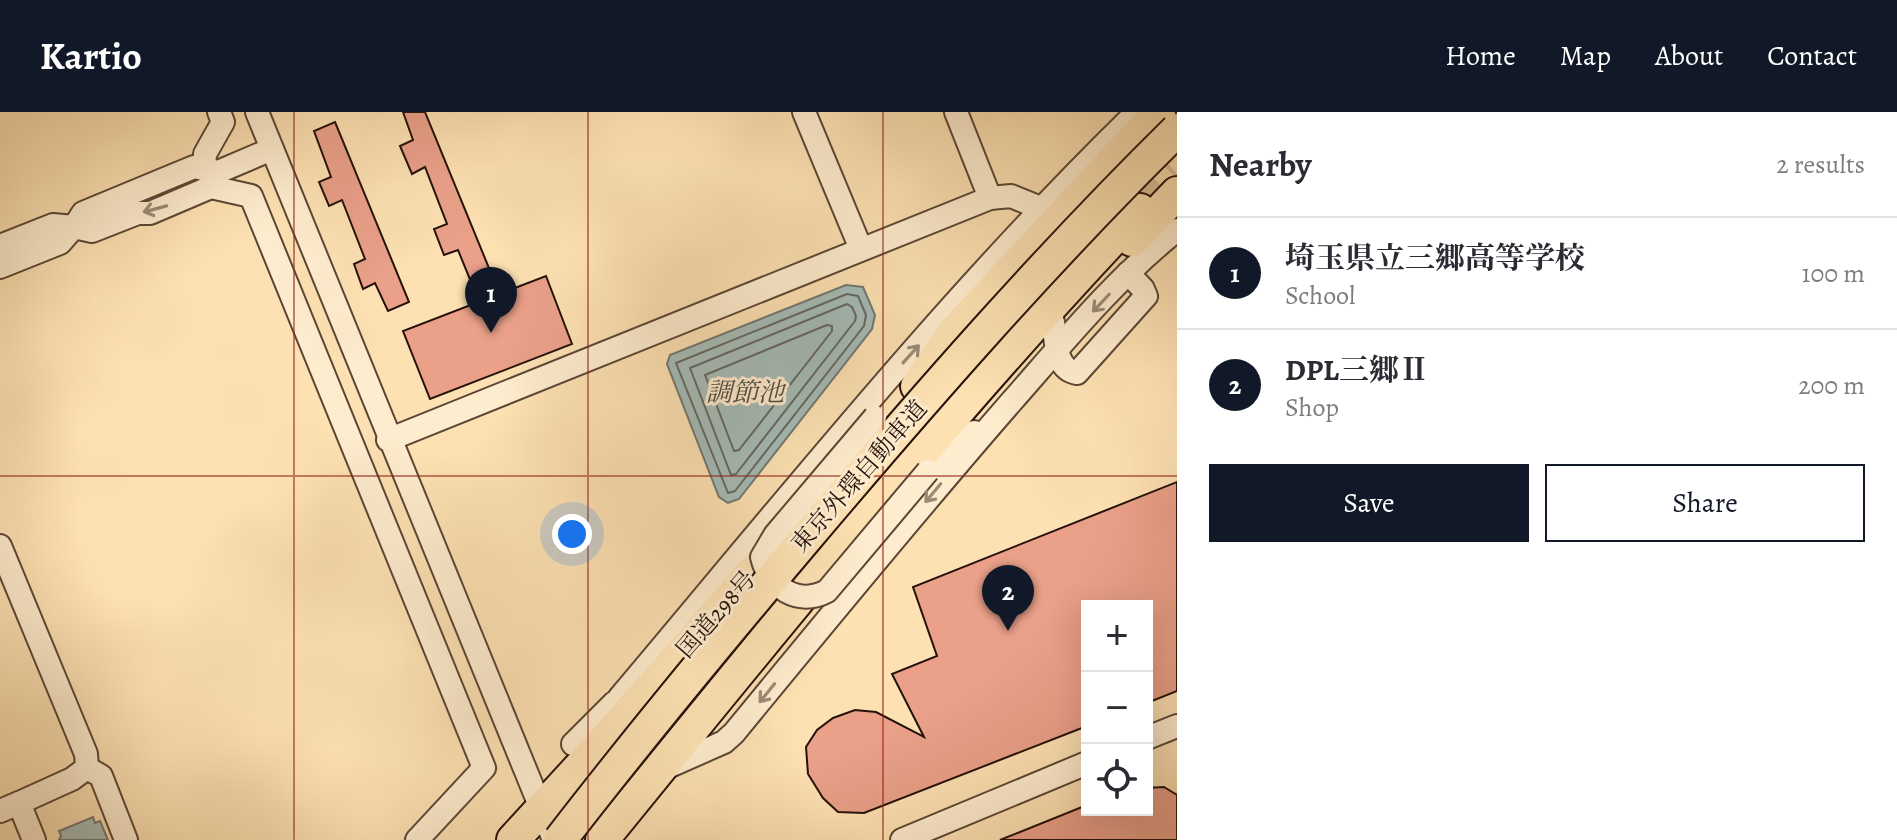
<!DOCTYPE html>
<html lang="en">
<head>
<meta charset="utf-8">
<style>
	:root { --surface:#fff; --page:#f2f2f3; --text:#2b2b33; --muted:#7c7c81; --line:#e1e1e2; --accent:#111827 }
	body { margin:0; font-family:Alegreya,"Noto Serif JP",serif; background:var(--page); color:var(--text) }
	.controls { position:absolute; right:24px; bottom:24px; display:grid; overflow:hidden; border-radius:0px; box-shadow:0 8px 32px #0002 }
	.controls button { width:72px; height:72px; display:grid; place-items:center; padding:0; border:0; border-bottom:2px solid var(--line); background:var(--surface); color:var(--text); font:40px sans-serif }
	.you { position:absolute; left:572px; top:422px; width:28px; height:28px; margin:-20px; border:6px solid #fff; border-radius:50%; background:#1a73e8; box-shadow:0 0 0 12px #1a73e833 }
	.badge { display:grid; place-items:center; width:52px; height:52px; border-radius:50%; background:var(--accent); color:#fff; font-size:26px; font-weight:700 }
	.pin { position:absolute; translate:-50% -66px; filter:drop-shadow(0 2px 4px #0008) }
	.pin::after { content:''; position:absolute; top:42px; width:28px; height:24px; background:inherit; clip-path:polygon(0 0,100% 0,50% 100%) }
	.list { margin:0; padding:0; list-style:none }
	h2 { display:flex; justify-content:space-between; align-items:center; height:104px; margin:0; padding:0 32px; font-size:34px }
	h2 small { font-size:26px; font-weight:400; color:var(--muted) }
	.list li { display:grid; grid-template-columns:52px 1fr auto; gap:24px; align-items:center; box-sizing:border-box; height:112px; padding:0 32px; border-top:2px solid var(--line) }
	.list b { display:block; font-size:30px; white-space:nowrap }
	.list p { margin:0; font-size:26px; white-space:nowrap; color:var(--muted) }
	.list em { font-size:26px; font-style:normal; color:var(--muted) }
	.actions { display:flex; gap:16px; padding:24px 32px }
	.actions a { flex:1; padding:18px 0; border:2px solid var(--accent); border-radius:0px; text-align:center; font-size:28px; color:var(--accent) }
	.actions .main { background:var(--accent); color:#fff }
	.icon { flex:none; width:44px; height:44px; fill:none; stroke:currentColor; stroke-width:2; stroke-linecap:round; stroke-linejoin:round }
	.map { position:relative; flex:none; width:1177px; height:728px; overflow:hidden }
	header { display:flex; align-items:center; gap:48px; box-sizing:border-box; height:112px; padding:0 40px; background:var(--accent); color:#fff }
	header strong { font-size:38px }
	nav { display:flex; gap:44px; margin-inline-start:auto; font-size:28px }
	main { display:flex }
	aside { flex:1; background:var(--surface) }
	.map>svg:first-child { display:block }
</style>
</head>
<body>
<header>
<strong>Kartio</strong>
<nav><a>Home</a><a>Map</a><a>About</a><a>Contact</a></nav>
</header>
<main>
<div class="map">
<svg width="1177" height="728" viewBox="0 0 1177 728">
	<rect width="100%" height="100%" fill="#fde1b3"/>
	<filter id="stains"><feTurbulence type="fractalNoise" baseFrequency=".0025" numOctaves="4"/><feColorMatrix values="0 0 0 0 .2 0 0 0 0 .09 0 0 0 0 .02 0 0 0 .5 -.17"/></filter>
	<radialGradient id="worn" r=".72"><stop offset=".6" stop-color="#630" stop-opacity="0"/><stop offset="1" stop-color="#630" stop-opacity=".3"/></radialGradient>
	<g fill="#a4bbb7" stroke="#717772" stroke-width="2">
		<path d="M846,173L863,175L875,203L872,217L739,387L728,391L719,385L667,252L670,243Z"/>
		<path d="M93,705L95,711L100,709L108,728H59L61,724L59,719Z"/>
	</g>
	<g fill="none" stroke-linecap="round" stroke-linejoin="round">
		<g stroke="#646661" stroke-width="2">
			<path d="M847,182L858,184L866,203L864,214L735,379L728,381L676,251Z"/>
			<path d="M847,192L852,195L856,204L855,209L736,362L731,363L690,256Z"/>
			<path d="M827,213L832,214V219L739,338L734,339L705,263Z"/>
		</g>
	</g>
	<g fill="#eaa089" stroke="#25120b" stroke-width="2">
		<path d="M403,0H425L491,161L471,170L458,138L444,143L434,117L447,112L425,55L412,62L400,34L413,28Z"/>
		<path d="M335,10L409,190L388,199L375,171L363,177L354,152L365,147L342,88L329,94L319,70L331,65L314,19Z"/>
		<path d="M546,164L572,232L430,287L403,219Z"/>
		<path d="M1177,370V579L1147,591V494H1087V614L864,701L838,700L823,686L808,662L806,635L817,618L833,606L855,598L876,600L924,625L892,562L937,544L913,475Z"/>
		<path d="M1164,675L1177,683V728H1000L1087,693V698H1147V676Z"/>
	</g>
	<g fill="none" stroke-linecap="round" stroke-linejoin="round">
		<path stroke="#ddc29a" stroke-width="32" stroke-dasharray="32 16" stroke-linecap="butt" d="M1140,98L1177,61"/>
		<g stroke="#5b4635" stroke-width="26">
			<g id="minor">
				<path d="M257,0L554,728"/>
				<path d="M804,0L861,137"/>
				<path d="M956,0L990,86"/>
				<path d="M204,57L205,42L223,10L219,0"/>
				<path d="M211,75L251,84L484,656L417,728"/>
				<path d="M0,134L53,113L74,115L83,101L194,55L218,60L272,37"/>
				<path d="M0,155L60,131L74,115L92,119L138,101H150L211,75L216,64"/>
				<path d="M1053,210C1056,227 1055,258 1077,261L1146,184L1143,177L1128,161"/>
				<path d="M388,328L990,86L1011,84L1043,97"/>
				<path d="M928,359L949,337L974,320"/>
				<path d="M0,434L86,642L87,656L101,664L126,728"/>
				<path d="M609,614L620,585C787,387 952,180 1137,0"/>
				<path d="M1147,626L1177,614"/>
				<path d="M573,632L614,591"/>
				<path d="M663,657L724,630L734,621C825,510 917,398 1012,289C1064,230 1115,167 1177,118"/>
				<path d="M0,699L19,691"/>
				<path d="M34,728L19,691L72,667L87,656"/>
				<path d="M902,728L1087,651"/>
			</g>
		</g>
		<g stroke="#25120b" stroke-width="36">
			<g id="highway">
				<path d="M1132,128L1177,81"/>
				<path d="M917,274L955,219L1159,0"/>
				<path d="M513,728L603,630L783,426"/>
				<path d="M602,728C776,514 950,298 1140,98"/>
			</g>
		</g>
		<use href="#minor" stroke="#feecce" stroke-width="22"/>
		<use href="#highway" stroke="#fde1b3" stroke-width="32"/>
		<g stroke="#5b4635" stroke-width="26" stroke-linecap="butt">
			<path id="minor-bridge" d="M875,305L775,423L762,445C769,475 798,495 827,479L928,359"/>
		</g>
		<g stroke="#25120b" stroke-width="36" stroke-linecap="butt">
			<path id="highway-bridge" d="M560,728C638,627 719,529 802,431C922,289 1044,149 1177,18"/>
		</g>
		<use href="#minor-bridge" stroke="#feecce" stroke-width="22"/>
		<use href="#highway-bridge" stroke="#fde1b3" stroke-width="32"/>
	</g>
	<defs><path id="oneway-shaft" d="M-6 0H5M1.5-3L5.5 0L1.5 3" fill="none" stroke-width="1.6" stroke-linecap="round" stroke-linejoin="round" transform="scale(2)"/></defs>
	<g stroke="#9c8a76">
		<use href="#oneway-shaft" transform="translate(155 97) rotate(165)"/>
		<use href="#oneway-shaft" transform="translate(1101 191) rotate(133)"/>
		<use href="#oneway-shaft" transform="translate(911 242) rotate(-48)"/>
		<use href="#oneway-shaft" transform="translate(933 381) rotate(130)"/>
		<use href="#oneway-shaft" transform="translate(767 581) rotate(129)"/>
	</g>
	<path fill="none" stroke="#8f2418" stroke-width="2" stroke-opacity="0.55" d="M294,0V728M588,0V728M883,0V728M0,364H1177"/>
	<g text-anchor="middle" stroke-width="6" stroke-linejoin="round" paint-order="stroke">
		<g font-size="24" fill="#25120b" stroke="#feecce">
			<text transform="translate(859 364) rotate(-49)" y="8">東京外環自動車道</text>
			<text transform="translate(716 502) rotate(-49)" y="8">国道298号</text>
		</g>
		<g font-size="26" font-style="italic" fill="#514d47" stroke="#feecce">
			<text x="745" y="289">調節池</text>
		</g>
	</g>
	<rect width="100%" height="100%" filter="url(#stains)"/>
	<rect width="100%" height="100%" fill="url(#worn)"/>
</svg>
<div class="controls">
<button>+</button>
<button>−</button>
<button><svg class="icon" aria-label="locate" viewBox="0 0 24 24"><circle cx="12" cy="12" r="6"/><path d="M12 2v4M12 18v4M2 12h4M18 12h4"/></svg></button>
</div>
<div class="you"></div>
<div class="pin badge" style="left:491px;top:221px">1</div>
<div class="pin badge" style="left:1008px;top:519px">2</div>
</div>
<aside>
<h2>Nearby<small>2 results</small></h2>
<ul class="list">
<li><span class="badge">1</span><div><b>埼玉県立三郷高等学校</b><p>School</p></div><em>100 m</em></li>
<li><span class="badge">2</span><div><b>DPL三郷Ⅱ</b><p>Shop</p></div><em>200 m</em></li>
</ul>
<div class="actions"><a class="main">Save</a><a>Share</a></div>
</aside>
</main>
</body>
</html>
